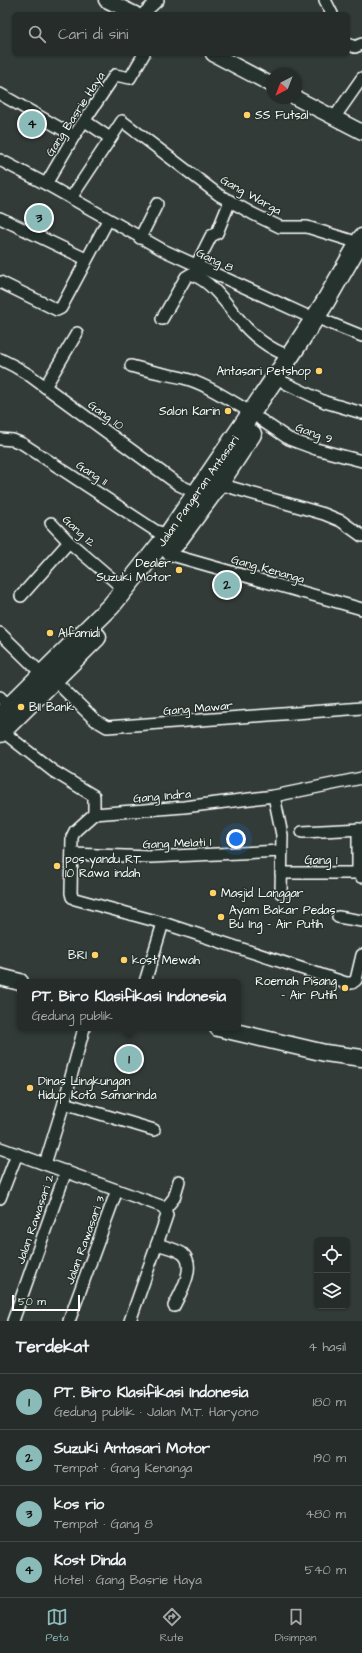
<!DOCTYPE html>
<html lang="id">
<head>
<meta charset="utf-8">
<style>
	:root { --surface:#262c2a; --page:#323836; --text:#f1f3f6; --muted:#a4a7a8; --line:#424847; --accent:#8bbbb9 }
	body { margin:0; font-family:"Architects Daughter",sans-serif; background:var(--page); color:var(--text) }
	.controls { position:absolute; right:12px; bottom:12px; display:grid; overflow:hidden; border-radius:6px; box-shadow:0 1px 3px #0004 }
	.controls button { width:36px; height:36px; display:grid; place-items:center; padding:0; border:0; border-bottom:1px solid var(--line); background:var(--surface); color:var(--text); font:20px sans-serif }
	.compass { position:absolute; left:266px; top:68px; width:36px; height:36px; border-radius:50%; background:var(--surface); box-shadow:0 1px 3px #0004; rotate:222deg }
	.scale { position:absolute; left:12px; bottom:10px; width:68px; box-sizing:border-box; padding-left:4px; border:2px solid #fff; border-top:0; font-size:11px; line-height:14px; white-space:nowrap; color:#fff; -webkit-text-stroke:3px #26332d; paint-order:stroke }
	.you { position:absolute; left:236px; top:839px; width:14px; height:14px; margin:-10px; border:3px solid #fff; border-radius:50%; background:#1a73e8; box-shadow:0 0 0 6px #1a73e833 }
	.badge { display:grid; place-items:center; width:26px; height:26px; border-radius:50%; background:var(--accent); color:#111; font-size:13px; font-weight:700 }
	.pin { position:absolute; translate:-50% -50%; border:2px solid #fff; box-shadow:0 1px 4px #0006 }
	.popup { position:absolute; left:17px; top:979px; width:224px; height:52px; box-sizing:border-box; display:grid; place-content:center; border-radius:6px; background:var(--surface); filter:drop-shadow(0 1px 3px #0005); font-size:13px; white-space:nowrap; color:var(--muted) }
	.popup b { font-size:15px; color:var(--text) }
	.popup::after { content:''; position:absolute; left:50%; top:100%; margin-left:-8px; border:8px solid transparent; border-top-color:var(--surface) }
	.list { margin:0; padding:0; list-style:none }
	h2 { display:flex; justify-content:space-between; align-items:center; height:52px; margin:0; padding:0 16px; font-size:17px }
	h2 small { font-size:13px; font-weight:400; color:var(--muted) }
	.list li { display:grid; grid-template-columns:26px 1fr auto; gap:12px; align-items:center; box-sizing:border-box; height:56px; padding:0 16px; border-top:1px solid var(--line) }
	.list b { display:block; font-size:15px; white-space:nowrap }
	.list p { margin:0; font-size:13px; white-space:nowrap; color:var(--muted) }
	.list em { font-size:13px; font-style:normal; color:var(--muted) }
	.icon { flex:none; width:22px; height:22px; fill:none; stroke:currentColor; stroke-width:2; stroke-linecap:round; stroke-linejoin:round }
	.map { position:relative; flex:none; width:362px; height:1321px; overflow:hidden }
	.search { position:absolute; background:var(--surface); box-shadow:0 1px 3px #0004; left:12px; right:12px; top:12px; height:44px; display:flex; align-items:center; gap:10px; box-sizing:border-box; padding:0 14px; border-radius:6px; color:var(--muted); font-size:15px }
	.sheet { height:276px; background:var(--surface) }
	nav { display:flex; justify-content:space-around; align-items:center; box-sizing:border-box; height:56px; border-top:1px solid var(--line); background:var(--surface); font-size:11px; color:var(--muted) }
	nav a { display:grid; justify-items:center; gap:2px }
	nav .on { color:var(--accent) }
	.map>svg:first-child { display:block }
</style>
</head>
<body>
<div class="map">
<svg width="362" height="1321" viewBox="0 0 362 1321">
	<rect width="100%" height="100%" fill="#323b38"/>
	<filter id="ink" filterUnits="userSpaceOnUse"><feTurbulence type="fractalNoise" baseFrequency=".025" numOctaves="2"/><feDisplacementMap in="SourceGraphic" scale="8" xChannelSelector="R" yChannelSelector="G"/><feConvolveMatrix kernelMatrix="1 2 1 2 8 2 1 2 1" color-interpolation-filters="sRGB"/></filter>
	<g filter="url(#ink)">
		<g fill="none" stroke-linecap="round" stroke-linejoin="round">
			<g stroke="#fff" stroke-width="14">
				<g id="minor">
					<path d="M325,0L332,14"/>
					<path d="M143,14L158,0"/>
					<path d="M348,44L355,47L362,44"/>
					<path d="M0,94L74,136"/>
					<path d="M334,118L362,78"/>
					<path d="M85,121L110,138"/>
					<path d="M0,160L46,184L163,250L314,319"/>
					<path d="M46,184L74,136L115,75L130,78L144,54"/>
					<path d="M71,198L122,121L219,195L253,214L280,227H307L359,243"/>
					<path d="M0,218L86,259"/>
					<path d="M140,238L157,204"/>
					<path d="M196,266L211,236L217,233L230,201"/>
					<path d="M0,282L57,310L61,308L108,220"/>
					<path d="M162,319L186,277L191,274C212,282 224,301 238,318C251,335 270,350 290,356"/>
					<path d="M325,321L362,336"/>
					<path d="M0,359L14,366L29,375L179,485L196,493"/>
					<path d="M131,366C148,371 165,374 183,378C205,383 232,402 252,413"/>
					<path d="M285,383L325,402L362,413"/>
					<path d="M45,387L77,333"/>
					<path d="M261,420L289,439L316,449L362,461"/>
					<path d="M0,439L13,440L23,444L156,531L168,535"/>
					<path d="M216,482L219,484L324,514L341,521L362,536"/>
					<path d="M51,523L69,542L125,590"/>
					<path d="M168,554L362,609"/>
					<path d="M21,596L69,542"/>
					<path d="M0,633L42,674"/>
					<path d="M55,681L95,720L107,727L362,708"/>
					<path d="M0,697L9,707"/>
					<path d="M2,731L53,771L94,796V814L184,807L274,796L362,778"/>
					<path d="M274,796L282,835L281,893"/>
					<path d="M94,814L75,831L72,837L71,893L72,897L75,899L163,923L346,983H352L356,980L362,955"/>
					<path d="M358,829V873L361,877"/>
					<path d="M302,832L362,829"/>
					<path d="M72,854L151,857L282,851"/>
					<path d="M281,873H362"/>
					<path d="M338,917L362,921"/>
					<path d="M145,982L163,923"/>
					<path d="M64,1103L154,1130"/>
					<path d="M0,1148L161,1206L165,1209"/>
					<path d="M45,1164L64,1103L84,1028"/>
					<path d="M0,1198L17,1154"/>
					<path d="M165,1209L174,1198L179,1181"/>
					<path d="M157,1244C165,1247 177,1249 183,1254C197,1266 180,1294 174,1306"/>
					<path d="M13,1321L66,1171"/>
					<path d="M69,1321L117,1190"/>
					<path d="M130,1321L164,1224L167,1215L165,1209"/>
				</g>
			</g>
			<g stroke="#fff" stroke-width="17">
				<g id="tertiary">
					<path d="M106,0L135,14"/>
					<path d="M213,54L272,85"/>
					<path d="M296,98L362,132"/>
				</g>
			</g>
			<g stroke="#fff" stroke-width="19">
				<g id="secondary">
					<path d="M0,977L20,982"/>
					<path d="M218,1028L325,1053L362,1058"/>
				</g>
			</g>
			<g stroke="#fff" stroke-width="21">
				<g id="trunk">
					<path d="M175,544L219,484L252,434"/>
					<path d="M0,716L111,606L168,535L290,356L324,304L362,238"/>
					<path d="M0,733L97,637"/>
				</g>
			</g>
			<use href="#minor" stroke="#26332d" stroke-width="11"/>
			<use href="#tertiary" stroke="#26332d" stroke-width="14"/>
			<use href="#secondary" stroke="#26332d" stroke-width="16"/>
			<use href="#trunk" stroke="#26332d" stroke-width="18"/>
		</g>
	</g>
	<g fill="#ffd166" stroke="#26332d" stroke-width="1.5">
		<circle cx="247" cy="115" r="4"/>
		<circle cx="319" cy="371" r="4"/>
		<circle cx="228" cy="411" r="4"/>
		<circle cx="179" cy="570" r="4"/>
		<circle cx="50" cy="633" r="4"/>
		<circle cx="21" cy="707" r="4"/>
		<circle cx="57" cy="866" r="4"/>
		<circle cx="213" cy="893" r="4"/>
		<circle cx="221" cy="917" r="4"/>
		<circle cx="95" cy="955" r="4"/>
		<circle cx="124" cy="960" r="4"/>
		<circle cx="345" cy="988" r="4"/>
		<circle cx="30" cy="1088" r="4"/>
	</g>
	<g text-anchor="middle" stroke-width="3" stroke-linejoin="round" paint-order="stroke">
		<g font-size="12" fill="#fff" stroke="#26332d">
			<text transform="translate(75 114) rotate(-57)" y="4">Gang Basrie Haya</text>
			<text transform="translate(251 195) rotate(29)" y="4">Gang Warga</text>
			<text transform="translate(215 260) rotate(25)" y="4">Gang 8</text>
			<text transform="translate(106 415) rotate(36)" y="4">Gang 10</text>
			<text transform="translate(314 433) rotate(20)" y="4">Gang 9</text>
			<text transform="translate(92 473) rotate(33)" y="4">Gang 11</text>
			<text transform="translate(198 491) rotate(-55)" y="4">Jalan Pangeran Antasari</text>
			<text transform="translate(79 531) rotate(43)" y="4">Gang 12</text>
			<text transform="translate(268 569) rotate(16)" y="4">Gang Kenanga</text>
			<text transform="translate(198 708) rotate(-5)" y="4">Gang Mawar</text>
			<text transform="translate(162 796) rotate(-5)" y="4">Gang Indra</text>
			<text transform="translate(177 843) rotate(-2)" y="4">Gang Melati 1</text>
			<text x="321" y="864">Gang 1</text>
			<text transform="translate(35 1219) rotate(-71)" y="4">Jalan Rawasari 2</text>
			<text transform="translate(85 1240) rotate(-70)" y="4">Jalan Rawasari 3</text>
		</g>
		<g font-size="12" fill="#fff" stroke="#26332d" text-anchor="start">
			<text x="255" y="119">SS Futsal</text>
			<text x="311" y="375" text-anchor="end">Antasari Petshop</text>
			<text x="220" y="415" text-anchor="end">Salon Karin</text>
			<text x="171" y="567" text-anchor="end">Dealer<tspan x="171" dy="14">Suzuki Motor</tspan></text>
			<text x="58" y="637">Alfamidi</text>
			<text x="29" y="711">BII Bank</text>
			<text x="65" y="863">pos yandu RT<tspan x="65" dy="14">10 Rawa indah</tspan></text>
			<text x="221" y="897">Masjid Langgar</text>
			<text x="229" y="914">Ayam Bakar Pedas<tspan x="229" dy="14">Bu Ing - Air Putih</tspan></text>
			<text x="87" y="959" text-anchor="end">BRI</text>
			<text x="132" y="964">kost Mewah</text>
			<text x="337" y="985" text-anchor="end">Roemah Pisang<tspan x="337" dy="14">- Air Putih</tspan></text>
			<text x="38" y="1085">Dinas Lingkungan<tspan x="38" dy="14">Hidup Kota Samarinda</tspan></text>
		</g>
	</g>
</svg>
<div class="controls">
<button><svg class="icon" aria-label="locate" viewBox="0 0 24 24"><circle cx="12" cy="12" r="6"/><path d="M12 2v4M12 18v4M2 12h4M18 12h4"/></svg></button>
<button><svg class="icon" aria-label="layers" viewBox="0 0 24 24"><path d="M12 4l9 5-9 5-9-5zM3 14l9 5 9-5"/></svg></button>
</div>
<svg class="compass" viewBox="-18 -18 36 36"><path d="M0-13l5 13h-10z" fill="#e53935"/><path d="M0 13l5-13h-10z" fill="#a4a7a8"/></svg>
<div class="scale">50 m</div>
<div class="you"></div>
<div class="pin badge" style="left:129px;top:1059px">1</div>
<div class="popup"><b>PT. Biro Klasifikasi Indonesia</b>Gedung publik</div>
<div class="pin badge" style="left:227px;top:585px">2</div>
<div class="pin badge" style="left:39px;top:218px">3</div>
<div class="pin badge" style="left:32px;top:124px">4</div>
<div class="search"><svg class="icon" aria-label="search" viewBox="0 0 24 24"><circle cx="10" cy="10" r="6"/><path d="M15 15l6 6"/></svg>Cari di sini</div>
</div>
<section class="sheet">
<h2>Terdekat<small>4 hasil</small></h2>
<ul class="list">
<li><span class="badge">1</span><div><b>PT. Biro Klasifikasi Indonesia</b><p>Gedung publik · Jalan M.T. Haryono</p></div><em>180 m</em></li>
<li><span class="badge">2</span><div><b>Suzuki Antasari Motor</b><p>Tempat · Gang Kenanga</p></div><em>190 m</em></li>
<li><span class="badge">3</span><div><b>kos rio</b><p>Tempat · Gang 8</p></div><em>480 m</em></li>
<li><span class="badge">4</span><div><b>Kost Dinda</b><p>Hotel · Gang Basrie Haya</p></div><em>540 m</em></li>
</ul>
</section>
<nav>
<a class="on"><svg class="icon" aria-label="map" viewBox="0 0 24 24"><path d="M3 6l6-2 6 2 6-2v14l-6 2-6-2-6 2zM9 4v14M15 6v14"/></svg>Peta</a>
<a><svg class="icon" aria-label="directions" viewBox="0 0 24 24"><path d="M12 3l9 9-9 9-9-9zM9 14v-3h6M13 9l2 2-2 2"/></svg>Rute</a>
<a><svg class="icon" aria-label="saved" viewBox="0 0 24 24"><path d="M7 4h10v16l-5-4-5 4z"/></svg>Disimpan</a>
</nav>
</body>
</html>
